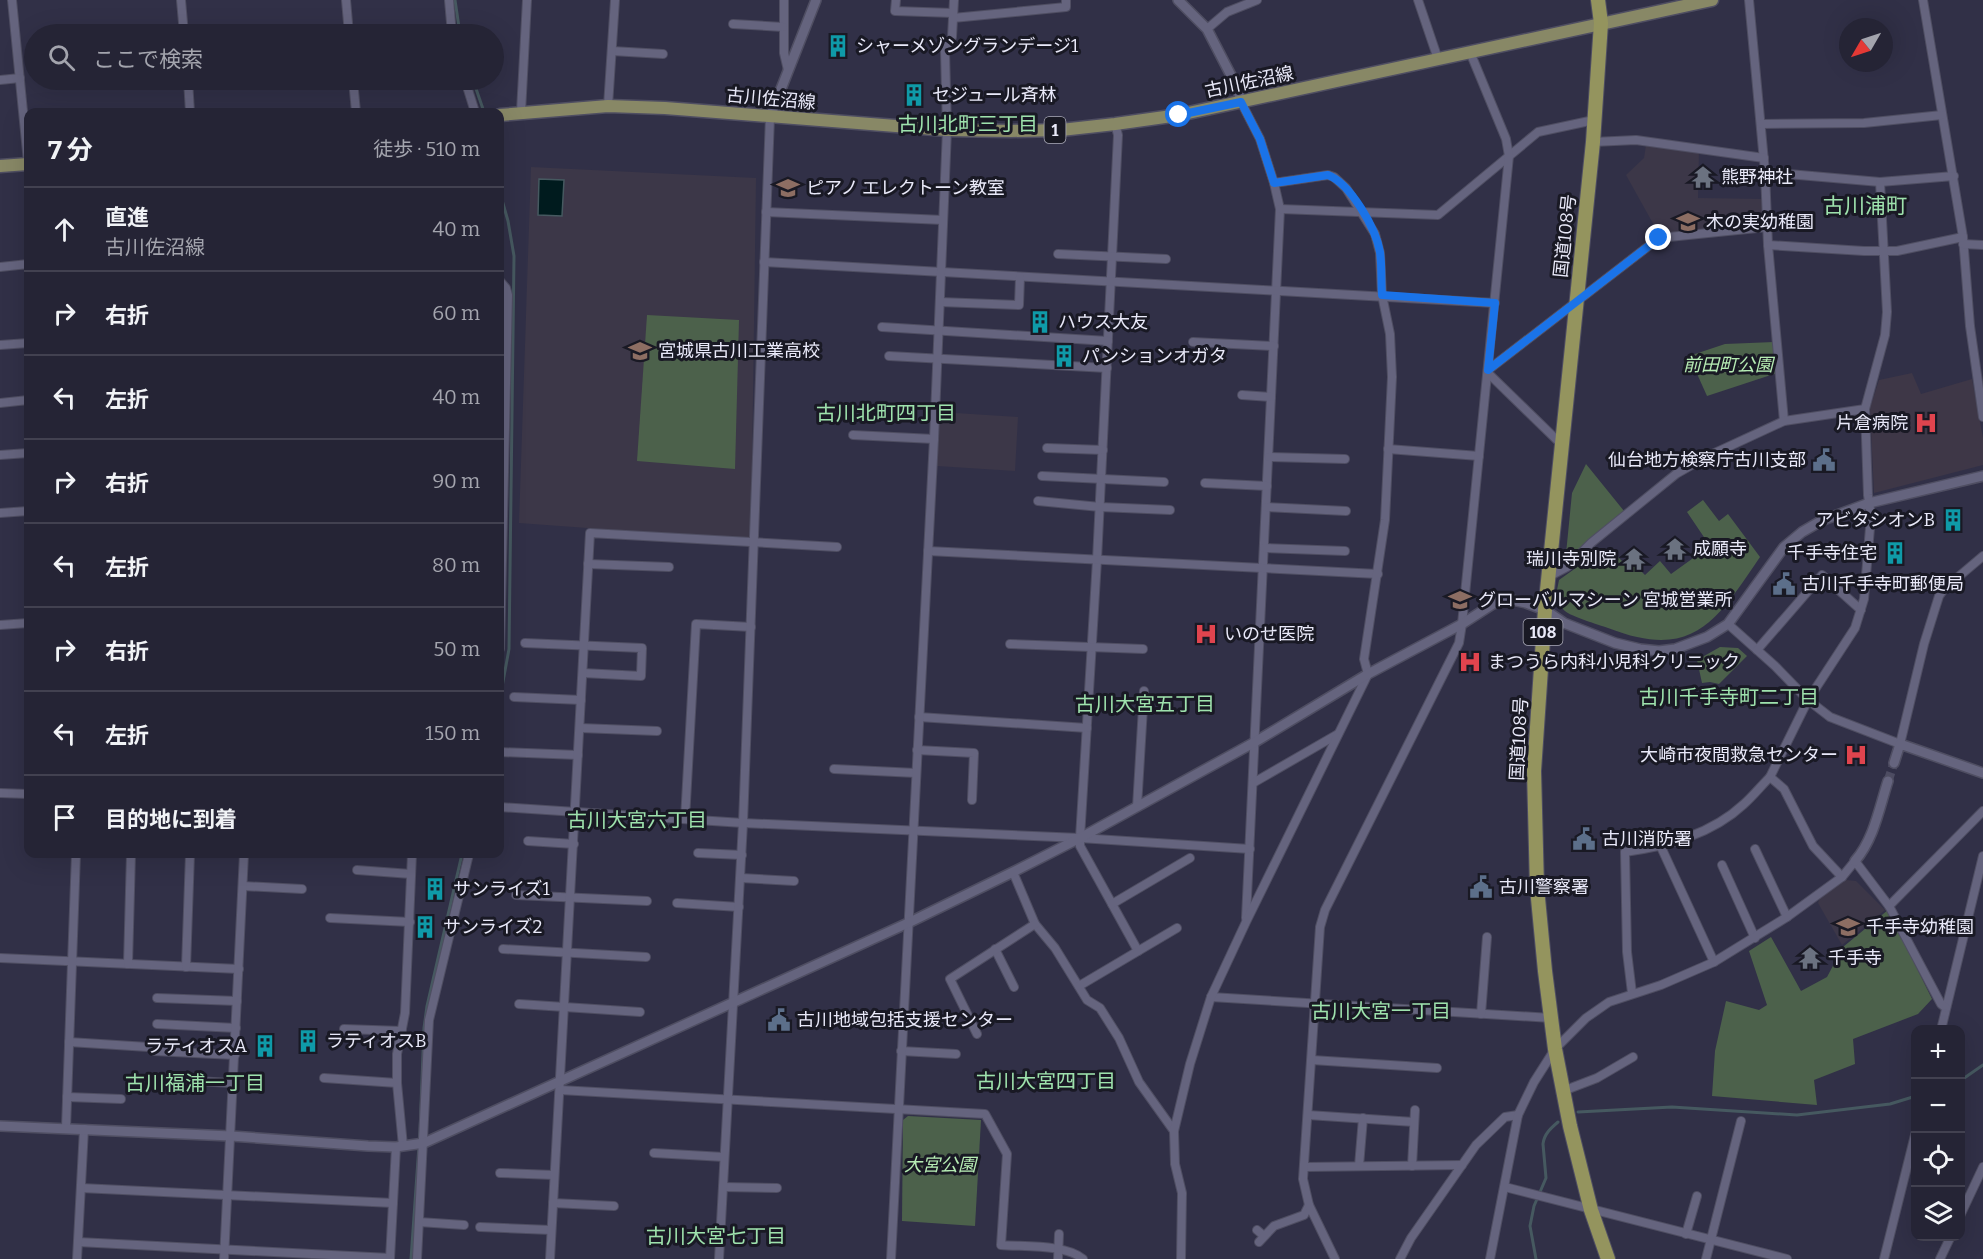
<!DOCTYPE html>
<html lang="ja">
<head>
<meta charset="utf-8">
<style>
	:root { --surface:#252435; --page:#313041; --text:#f1f3f6; --muted:#a3a4ad; --line:#424150 }
	body { margin:0; font-family:Bitter,"Noto Sans JP",serif; background:var(--page); color:var(--text) }
	.controls { position:absolute; right:18px; bottom:18px; display:grid; overflow:hidden; border-radius:12px; box-shadow:0 6px 24px #0002 }
	.controls button { width:54px; height:54px; display:grid; place-items:center; padding:0; border:0; border-bottom:2px solid var(--line); background:var(--surface); color:var(--text); font:30px sans-serif }
	.compass { position:absolute; left:1839px; top:18px; width:54px; height:54px; border-radius:50%; background:var(--surface); box-shadow:0 6px 24px #0002; rotate:231deg }
	.stop { position:absolute; width:18px; height:18px; margin:-14px; border:4px solid #1a73e8; border-radius:50%; background:#fff }
	.stop.end { background:#1a73e8; border-color:#fff; box-shadow:0 2px 6px #0008 }
	.list { margin:0; padding:0; list-style:none }
	h2 { display:flex; justify-content:space-between; align-items:center; height:78px; margin:0; padding:0 24px; font-size:26px }
	h2 small { font-size:20px; font-weight:400; color:var(--muted) }
	.list li { display:grid; grid-template-columns:39px 1fr auto; gap:18px; align-items:center; box-sizing:border-box; height:84px; padding:0 24px; border-top:2px solid var(--line) }
	.list b { display:block; font-size:22px; white-space:nowrap }
	.list p { margin:0; font-size:20px; white-space:nowrap; color:var(--muted) }
	.list em { font-size:20px; font-style:normal; color:var(--muted) }
	.icon { flex:none; width:33px; height:33px; fill:none; stroke:currentColor; stroke-width:2; stroke-linecap:round; stroke-linejoin:round }
	.map { position:relative; flex:none; width:1983px; height:1259px; overflow:hidden }
	.search { position:absolute; background:var(--surface); box-shadow:0 6px 24px #0002; left:24px; top:24px; width:480px; height:66px; display:flex; align-items:center; gap:15px; box-sizing:border-box; padding:0 21px; border-radius:33px; color:var(--muted); font-size:22px }
	.panel { position:absolute; background:var(--surface); box-shadow:0 6px 24px #0002; left:24px; top:108px; width:480px; height:750px; border-radius:12px }
	.map>svg:first-child { display:block }
</style>
</head>
<body>
<div class="map">
<svg width="1983" height="1259" viewBox="0 0 1983 1259">
	<rect width="100%" height="100%" fill="#313047"/>
	<g fill="#3c3748">
		<path d="M1646,145L1699,151L1698,198L1764,199L1765,225L1660,236L1626,175L1644,158Z"/>
		<path d="M531,167L756,178L751,540L519,523Z"/>
		<path d="M940,412L1018,417L1015,471L937,466Z"/>
		<path d="M1846,880L1856,881L1885,910L1842,945L1818,903L1821,895Z"/>
	</g>
	<path fill="#3e3747" d="M1912,373L1921,394L1972,379L1983,438V465L1874,493L1870,408L1879,380Z"/>
	<g fill="#4c614b">
		<path d="M647,315L739,320L735,469L637,461Z"/>
		<path d="M1774,342L1777,373L1707,396L1689,356L1725,344Z"/>
		<path d="M1586,464L1624,511L1589,541L1565,564L1572,493Z"/>
		<path d="M1703,500L1719,521L1728,514L1760,557C1716,622 1693,661 1608,628C1599,625 1570,616 1565,611C1561,608 1558,600 1556,595L1559,580L1580,565L1594,548L1605,563L1616,555L1628,567L1636,566L1645,575L1660,561L1671,574L1710,546L1687,512Z"/>
		<path d="M1720,647L1738,648L1747,656L1719,684L1710,682L1702,683L1697,660Z"/>
		<path d="M1888,910L1932,999L1918,1014L1853,1039L1855,1064L1814,1080L1817,1105L1712,1096L1715,1051L1726,1001L1759,1010L1767,1005L1749,951L1771,937L1801,991L1827,977L1843,947Z"/>
		<path d="M908,1116L981,1120L975,1226L902,1221L903,1120Z"/>
	</g>
	<path fill="#001b1e" stroke="#465960" stroke-width="1.5" d="M539,179L564,180L562,216L538,215Z"/>
	<g fill="none" stroke-linecap="round" stroke-linejoin="round">
		<g stroke="#465960" stroke-width="3">
			<path d="M455,0L460,34"/>
			<path d="M473,80L483,109"/>
			<path d="M500,193L508,221L514,256L509,649L500,698"/>
			<path d="M1960,1081L1983,1065"/>
			<path d="M1578,1112L1672,1107L1797,1115L1890,1104L1916,1096"/>
			<path d="M411,1259L420,1131L424,1028L427,1006L462,854"/>
			<path d="M1536,1259L1530,1226L1534,1206L1546,1178L1543,1144C1544,1134 1551,1128 1558,1122"/>
		</g>
		<path stroke="#4d4c62" stroke-width="9" stroke-dasharray="9 4.5" stroke-linecap="butt" d="M1888,781L1894,763"/>
		<g stroke="#4f4e62" stroke-width="10">
			<g id="minor">
				<path d="M12,0L28,162"/>
				<path d="M181,0L184,34"/>
				<path d="M346,0L349,34"/>
				<path d="M449,0L452,34"/>
				<path d="M784,0V53L788,70"/>
				<path d="M896,0L895,11L953,13"/>
				<path d="M1418,0L1438,59"/>
				<path d="M1749,0L1765,172L1768,245L1784,421"/>
				<path d="M1923,0L1963,237L1970,326L1983,417"/>
				<path d="M953,18L1066,7V0"/>
				<path d="M733,24L783,27"/>
				<path d="M1207,29L1227,12L1257,0"/>
				<path d="M612,51L663,54"/>
				<path d="M0,80L20,78"/>
				<path d="M188,80L190,112"/>
				<path d="M353,80L356,112"/>
				<path d="M465,80L475,112"/>
				<path d="M1241,102L1260,139L1274,183L1280,209L1246,918"/>
				<path d="M608,106L615,0"/>
				<path d="M521,112L527,0"/>
				<path d="M1115,124L1118,135L1097,560L1080,838V846L1138,951"/>
				<path d="M1761,124L1864,123L1942,115"/>
				<path d="M1593,142L1636,140L1764,158"/>
				<path d="M1765,172L1880,182L1954,176"/>
				<path d="M1280,209L1438,215L1538,132L1594,120"/>
				<path d="M766,212L943,220"/>
				<path d="M1963,244L1983,245"/>
				<path d="M1768,245L1864,251H1897L1963,237"/>
				<path d="M1058,254L1166,259"/>
				<path d="M764,262L1495,303"/>
				<path d="M0,267L28,264"/>
				<path d="M500,281L506,288L508,295L500,649"/>
				<path d="M940,302L1019,305L1020,277"/>
				<path d="M882,327L1108,341"/>
				<path d="M1193,342L1274,346"/>
				<path d="M0,345L28,343"/>
				<path d="M889,356L1107,368"/>
				<path d="M1488,370L1659,238L1767,227"/>
				<path d="M1488,373L1561,444"/>
				<path d="M1242,395L1271,397"/>
				<path d="M0,403L28,400"/>
				<path d="M853,435L934,439"/>
				<path d="M1047,448L1103,450"/>
				<path d="M1388,449L1479,456"/>
				<path d="M0,455L28,453"/>
				<path d="M1269,457L1345,459"/>
				<path d="M1042,476L1164,482"/>
				<path d="M1205,483L1267,486"/>
				<path d="M1038,501L1100,507L1170,510"/>
				<path d="M1266,507L1346,511"/>
				<path d="M0,513L28,511"/>
				<path d="M1264,548L1345,551"/>
				<path d="M928,551L1378,574"/>
				<path d="M588,564L669,567"/>
				<path d="M1548,577L1567,567L1591,543L1676,474L1704,458L1784,421L1865,409"/>
				<path d="M1728,624L1775,666L1808,700L1830,717L1900,744L1924,644L1939,596L1944,589L1983,556"/>
				<path d="M0,625L28,623"/>
				<path d="M525,643L642,648L641,676L583,673"/>
				<path d="M1010,644L1143,649"/>
				<path d="M1757,650L1822,575L1861,610"/>
				<path d="M514,697L581,700"/>
				<path d="M919,717L1087,728"/>
				<path d="M580,728L657,731"/>
				<path d="M917,750L974,753L972,800"/>
				<path d="M500,752L578,755"/>
				<path d="M834,769L916,773"/>
				<path d="M1253,783L1338,734"/>
				<path d="M0,793L28,794"/>
				<path d="M500,807L743,823L1080,838L1250,849"/>
				<path d="M1137,807L1144,691"/>
				<path d="M685,819L696,624L751,627"/>
				<path d="M528,841L574,844"/>
				<path d="M1661,847L1714,962"/>
				<path d="M1755,849L1787,917"/>
				<path d="M698,853L742,855"/>
				<path d="M1722,865L1755,938"/>
				<path d="M357,870L411,874"/>
				<path d="M1013,872L1035,924L1055,948L1087,1000L1100,1008L1119,1038L1139,1082L1174,1131"/>
				<path d="M1842,877L1813,846L1784,789L1770,777L1808,700L1855,628L1864,599L1871,516L1868,495L1865,409L1885,335L1887,312L1880,182"/>
				<path d="M741,878L794,881"/>
				<path d="M243,886L302,889"/>
				<path d="M516,895L647,901"/>
				<path d="M677,903L739,907"/>
				<path d="M1112,904L1190,858"/>
				<path d="M1889,906L1983,811"/>
				<path d="M330,918L410,922"/>
				<path d="M503,949L646,957"/>
				<path d="M995,949L1014,987"/>
				<path d="M0,958L239,969"/>
				<path d="M128,964L131,854"/>
				<path d="M186,967L190,854"/>
				<path d="M1079,986L1177,928"/>
				<path d="M1632,993L1627,952L1625,852C1668,846 1712,834 1744,804C1753,796 1761,786 1770,777"/>
				<path d="M1211,997L1551,1018"/>
				<path d="M157,998L237,1001"/>
				<path d="M519,1004L640,1012"/>
				<path d="M1481,1014L1487,937"/>
				<path d="M157,1024L236,1028"/>
				<path d="M344,1029L402,1031"/>
				<path d="M1941,1030L1983,856"/>
				<path d="M977,1034L950,979L1035,924"/>
				<path d="M69,1042L148,1047"/>
				<path d="M154,1051L235,1055"/>
				<path d="M901,1051L956,1054"/>
				<path d="M1312,1060L1437,1068"/>
				<path d="M324,1078L397,1083"/>
				<path d="M156,1079L233,1083"/>
				<path d="M560,1090L985,1114L1007,1154L1001,1245C1024,1247 1066,1244 1083,1259"/>
				<path d="M1563,1091L1597,1078L1633,1057"/>
				<path d="M67,1097L121,1099"/>
				<path d="M1308,1115L1414,1122"/>
				<path d="M66,1128L76,854"/>
				<path d="M403,1146L397,1083V1054L405,1013L412,854"/>
				<path d="M654,1153L724,1157"/>
				<path d="M1359,1166L1363,1118"/>
				<path d="M1412,1166L1415,1110"/>
				<path d="M1305,1167L1462,1165"/>
				<path d="M500,1173L554,1175"/>
				<path d="M723,1187L777,1188"/>
				<path d="M1505,1187L1787,1259"/>
				<path d="M81,1188L393,1203"/>
				<path d="M553,1203L614,1206"/>
				<path d="M1960,1216L1983,1167"/>
				<path d="M419,1222L464,1225"/>
				<path d="M480,1227L551,1230"/>
				<path d="M1257,1230L1264,1236"/>
				<path d="M1686,1234L1697,1196"/>
				<path d="M78,1242L390,1258"/>
				<path d="M1259,1242L1274,1226L1304,1215L1309,1205"/>
				<path d="M77,1259L84,1129"/>
				<path d="M224,1259L244,854"/>
				<path d="M390,1259L396,1147"/>
				<path d="M417,1259L429,1020L469,854"/>
				<path d="M550,1259L590,533L837,547"/>
				<path d="M719,1259L743,823L770,117"/>
				<path d="M891,1259L934,439L947,130L945,51L952,37L954,0"/>
				<path d="M1058,1259L1059,1234"/>
				<path d="M1181,1259L1182,1193L1175,1164L1174,1131L1190,1064L1211,997L1246,922L1368,674L1364,659L1385,520L1392,377L1390,334L1382,295L1380,253L1375,234L1346,188L1334,177L1328,175L1274,183"/>
				<path d="M1335,1259L1309,1205L1303,1179L1320,927L1325,910L1459,643L1462,624L1509,156L1506,139L1470,52"/>
				<path d="M1400,1259L1411,1238L1476,1145L1505,1117L1518,1115"/>
				<path d="M1490,1259L1518,1115L1534,1082L1555,1049L1586,1018L1609,1002L1661,985L1714,962L1787,917L1842,877L1855,861L1889,906L1941,1004L1946,1008"/>
				<path d="M1706,1259L1741,1121"/>
				<path d="M1884,1259L1916,1131"/>
				<path d="M1940,1259L1951,1236"/>
			</g>
		</g>
		<g stroke="#4f4e62" stroke-width="12">
			<g id="tertiary">
				<path d="M1178,0L1207,29L1237,87L1241,102"/>
				<path d="M770,117L816,0"/>
				<path d="M1894,763L1900,744L1983,773"/>
				<path d="M1855,861C1874,839 1879,809 1888,781"/>
				<path d="M0,1126L231,1136L368,1146L396,1147L424,1143L908,923L1013,872L1080,838L1255,742L1368,674L1462,624L1493,604L1507,599L1526,603L1545,610L1564,623L1615,643L1640,649L1659,651L1675,649L1707,637L1728,624L1784,547L1802,532L1821,521L1869,503L1983,476"/>
			</g>
		</g>
		<g stroke="#4f4e62" stroke-width="15">
			<g id="primary">
				<path d="M500,115L608,106L665,108L947,130L1011,131L1061,130L1115,124L1179,115L1712,0"/>
				<path d="M0,166L28,164"/>
			</g>
		</g>
		<g stroke="#4f4e62" stroke-width="16">
			<path id="trunk" d="M1598,0L1601,23L1593,142L1545,610L1534,771L1537,888L1545,971L1555,1049L1570,1126L1591,1210L1608,1259"/>
		</g>
		<use href="#minor" stroke="#65647e" stroke-width="8"/>
		<use href="#tertiary" stroke="#65647e" stroke-width="9"/>
		<use href="#primary" stroke="#886" stroke-width="12"/>
		<use href="#trunk" stroke="#94945e" stroke-width="14"/>
	</g>
	<g fill="none" stroke-linecap="round" stroke-linejoin="round">
		<path stroke="#1a73e8" stroke-width="8" d="M1179,115L1241,102L1260,139L1274,183L1328,175C1351,184 1376,229 1380,252C1382,266 1381,281 1382,295L1495,303L1488,370L1659,238"/>
	</g>
	<defs>
		<g id="building-bare" transform="scale(1.8)"><path d="M-4-6H4V6H1V3H-1V6H-4ZM-2.5-4.3h1.7v1.8h-1.7ZM.8-4.3h1.7v1.8H.8ZM-2.5-1h1.7V.8h-1.7ZM.8-1h1.7V.8H.8Z" fill="#0f9aa8" stroke="#191924" stroke-width="2.5" paint-order="stroke"/></g>
		<g id="temple-bare" transform="scale(1.8)"><path d="M0-6L5-2H3V0L6.5 2.5H4V6H1.5V3h-3V6H-4V2.5H-6.5L-3 0V-2H-5Z" fill="#6b7280" stroke="#191924" stroke-width="2.5" paint-order="stroke"/></g>
		<g id="school-bare" transform="scale(1.8)"><path d="M0-5L7-2L0 1L-7-2ZM-4 1L0 2.5L4 1V4Q0 6-4 4Z" fill="#8d6e63" stroke="#191924" stroke-width="2.5" paint-order="stroke"/></g>
		<g id="hospital-bare" transform="scale(1.8)"><path d="M-5-5h3v3.5h4V-5h3V5h-3V1.5h-4V5h-3Z" fill="#e0444e" stroke="#191924" stroke-width="2.5" paint-order="stroke"/></g>
		<g id="civic-bare" transform="scale(1.8)"><path d="M-.6-6.5H3V-4.5H.6V-3L4-1V1h2V6H-6V1h2V-1L-.6-3ZM-1.2 2.5V6h2.4V2.5Z" fill="#5c6f8a" stroke="#191924" stroke-width="2.5" paint-order="stroke"/></g>
	</defs>
	<g fill-rule="evenodd">
		<use href="#building-bare" x="838" y="46"/>
		<use href="#building-bare" x="914" y="95"/>
		<use href="#temple-bare" x="1703" y="177"/>
		<use href="#school-bare" x="788" y="188"/>
		<use href="#school-bare" x="1688" y="222"/>
		<use href="#building-bare" x="1040" y="322"/>
		<use href="#school-bare" x="640" y="351"/>
		<use href="#building-bare" x="1064" y="356"/>
		<use href="#hospital-bare" x="1926" y="423"/>
		<use href="#civic-bare" x="1824" y="460"/>
		<use href="#building-bare" x="1953" y="520"/>
		<use href="#temple-bare" x="1675" y="549"/>
		<use href="#building-bare" x="1895" y="553"/>
		<use href="#temple-bare" x="1634" y="559"/>
		<use href="#civic-bare" x="1784" y="584"/>
		<use href="#school-bare" x="1460" y="600"/>
		<use href="#hospital-bare" x="1206" y="634"/>
		<use href="#hospital-bare" x="1470" y="662"/>
		<use href="#hospital-bare" x="1856" y="755"/>
		<use href="#civic-bare" x="1584" y="839"/>
		<use href="#civic-bare" x="1481" y="887"/>
		<use href="#building-bare" x="435" y="889"/>
		<use href="#building-bare" x="425" y="927"/>
		<use href="#school-bare" x="1848" y="927"/>
		<use href="#temple-bare" x="1810" y="958"/>
		<use href="#civic-bare" x="779" y="1020"/>
		<use href="#building-bare" x="308" y="1041"/>
		<use href="#building-bare" x="265" y="1046"/>
	</g>
	<g text-anchor="middle" stroke-width="6" stroke-linejoin="round" paint-order="stroke">
		<g fill="#191924" stroke="#ababb9" stroke-width="1.5">
			<rect x="1044.5" y="117" width="21" height="26" rx="4.5"/>
			<rect x="1523.5" y="619" width="39" height="26" rx="4.5"/>
		</g>
		<g font-size="16" font-weight="bold" fill="#e9e9f9">
			<text x="1055" y="136">1</text>
			<text x="1543" y="638">108</text>
		</g>
		<g font-size="18" fill="#e9e9f9" stroke="#191924" text-anchor="start">
			<text x="856" y="52">シャーメゾングランデージ1</text>
			<text x="932" y="101">セジュール斉林</text>
			<text x="1721" y="183">熊野神社</text>
			<text x="806" y="194">ピアノ エレクトーン教室</text>
			<text x="1706" y="228">木の実幼稚園</text>
			<text x="1058" y="328">ハウス大友</text>
			<text x="658" y="357">宮城県古川工業高校</text>
			<text x="1082" y="362">パンションオガタ</text>
			<text x="1908" y="429" text-anchor="end">片倉病院</text>
			<text x="1806" y="466" text-anchor="end">仙台地方検察庁古川支部</text>
			<text x="1935" y="526" text-anchor="end">アビタシオンB</text>
			<text x="1693" y="555">成願寺</text>
			<text x="1877" y="559" text-anchor="end">千手寺住宅</text>
			<text x="1616" y="565" text-anchor="end">瑞川寺別院</text>
			<text x="1802" y="590">古川千手寺町郵便局</text>
			<text x="1478" y="606">グローバルマシーン 宮城営業所</text>
			<text x="1224" y="640">いのせ医院</text>
			<text x="1488" y="668">まつうら内科小児科クリニック</text>
			<text x="1838" y="761" text-anchor="end">大崎市夜間救急センター</text>
			<text x="1602" y="845">古川消防署</text>
			<text x="1499" y="893">古川警察署</text>
			<text x="453" y="895">サンライズ1</text>
			<text x="443" y="933">サンライズ2</text>
			<text x="1866" y="933">千手寺幼稚園</text>
			<text x="1828" y="964">千手寺</text>
			<text x="797" y="1026">古川地域包括支援センター</text>
			<text x="326" y="1047">ラティオスB</text>
			<text x="247" y="1052" text-anchor="end">ラティオスA</text>
		</g>
		<g font-size="18" fill="#e9e9f9" stroke="#191924">
			<text transform="translate(1249 82) rotate(-12)" y="6">古川佐沼線</text>
			<text transform="translate(771 99) rotate(5)" y="6">古川佐沼線</text>
			<text transform="translate(1565 236) rotate(-84)" y="6">国道108号</text>
			<text transform="translate(1519 739) rotate(-87)" y="6">国道108号</text>
		</g>
		<g font-size="18" font-style="italic" fill="#b6ecb4" stroke="#191924">
			<text x="1728" y="371">前田町公園</text>
			<text x="940" y="1171">大宮公園</text>
		</g>
		<g font-size="20" fill="#9ee2ad" stroke="#191924">
			<text x="968" y="131">古川北町三丁目</text>
			<text x="886" y="420">古川北町四丁目</text>
			<text x="1729" y="704">古川千手寺町二丁目</text>
			<text x="1145" y="711">古川大宮五丁目</text>
			<text x="637" y="827">古川大宮六丁目</text>
			<text x="1381" y="1018">古川大宮一丁目</text>
			<text x="1046" y="1088">古川大宮四丁目</text>
			<text x="195" y="1090">古川福浦一丁目</text>
			<text x="716" y="1243">古川大宮七丁目</text>
		</g>
		<g font-size="21" fill="#9ee2ad" stroke="#191924">
			<text x="1865" y="213">古川浦町</text>
		</g>
	</g>
</svg>
<div class="controls">
<button>+</button>
<button>−</button>
<button><svg class="icon" aria-label="locate" viewBox="0 0 24 24"><circle cx="12" cy="12" r="6"/><path d="M12 2v4M12 18v4M2 12h4M18 12h4"/></svg></button>
<button><svg class="icon" aria-label="layers" viewBox="0 0 24 24"><path d="M12 4l9 5-9 5-9-5zM3 14l9 5 9-5"/></svg></button>
</div>
<svg class="compass" viewBox="-18 -18 36 36"><path d="M0-13l5 13h-10z" fill="#e53935"/><path d="M0 13l5-13h-10z" fill="#a3a4ad"/></svg>
<div class="stop" style="left:1179px;top:115px"></div>
<div class="stop end" style="left:1659px;top:238px"></div>
<div class="search"><svg class="icon" aria-label="search" viewBox="0 0 24 24"><circle cx="10" cy="10" r="6"/><path d="M15 15l6 6"/></svg>ここで検索</div>
<section class="panel">
<h2>7 分<small>徒歩 · 510 m</small></h2>
<ul class="list">
<li><svg class="icon" aria-label="ahead" viewBox="0 0 24 24"><path d="M12 20V5M6 11l6-6 6 6"/></svg><div><b>直進</b><p>古川佐沼線</p></div><em>40 m</em></li>
<li><svg class="icon" aria-label="right" viewBox="0 0 24 24"><path d="M7 20v-9h11M14 6l5 5-5 5"/></svg><div><b>右折</b></div><em>60 m</em></li>
<li><svg class="icon" aria-label="left" viewBox="0 0 24 24"><path d="M17 20v-9H6M10 6l-5 5 5 5"/></svg><div><b>左折</b></div><em>40 m</em></li>
<li><svg class="icon" aria-label="right" viewBox="0 0 24 24"><path d="M7 20v-9h11M14 6l5 5-5 5"/></svg><div><b>右折</b></div><em>90 m</em></li>
<li><svg class="icon" aria-label="left" viewBox="0 0 24 24"><path d="M17 20v-9H6M10 6l-5 5 5 5"/></svg><div><b>左折</b></div><em>80 m</em></li>
<li><svg class="icon" aria-label="right" viewBox="0 0 24 24"><path d="M7 20v-9h11M14 6l5 5-5 5"/></svg><div><b>右折</b></div><em>50 m</em></li>
<li><svg class="icon" aria-label="left" viewBox="0 0 24 24"><path d="M17 20v-9H6M10 6l-5 5 5 5"/></svg><div><b>左折</b></div><em>150 m</em></li>
<li><svg class="icon" aria-label="arrive" viewBox="0 0 24 24"><path d="M6 21V4h12l-3 4 3 4H6"/></svg><div><b>目的地に到着</b></div></li>
</ul>
</section>
</div>
</body>
</html>
